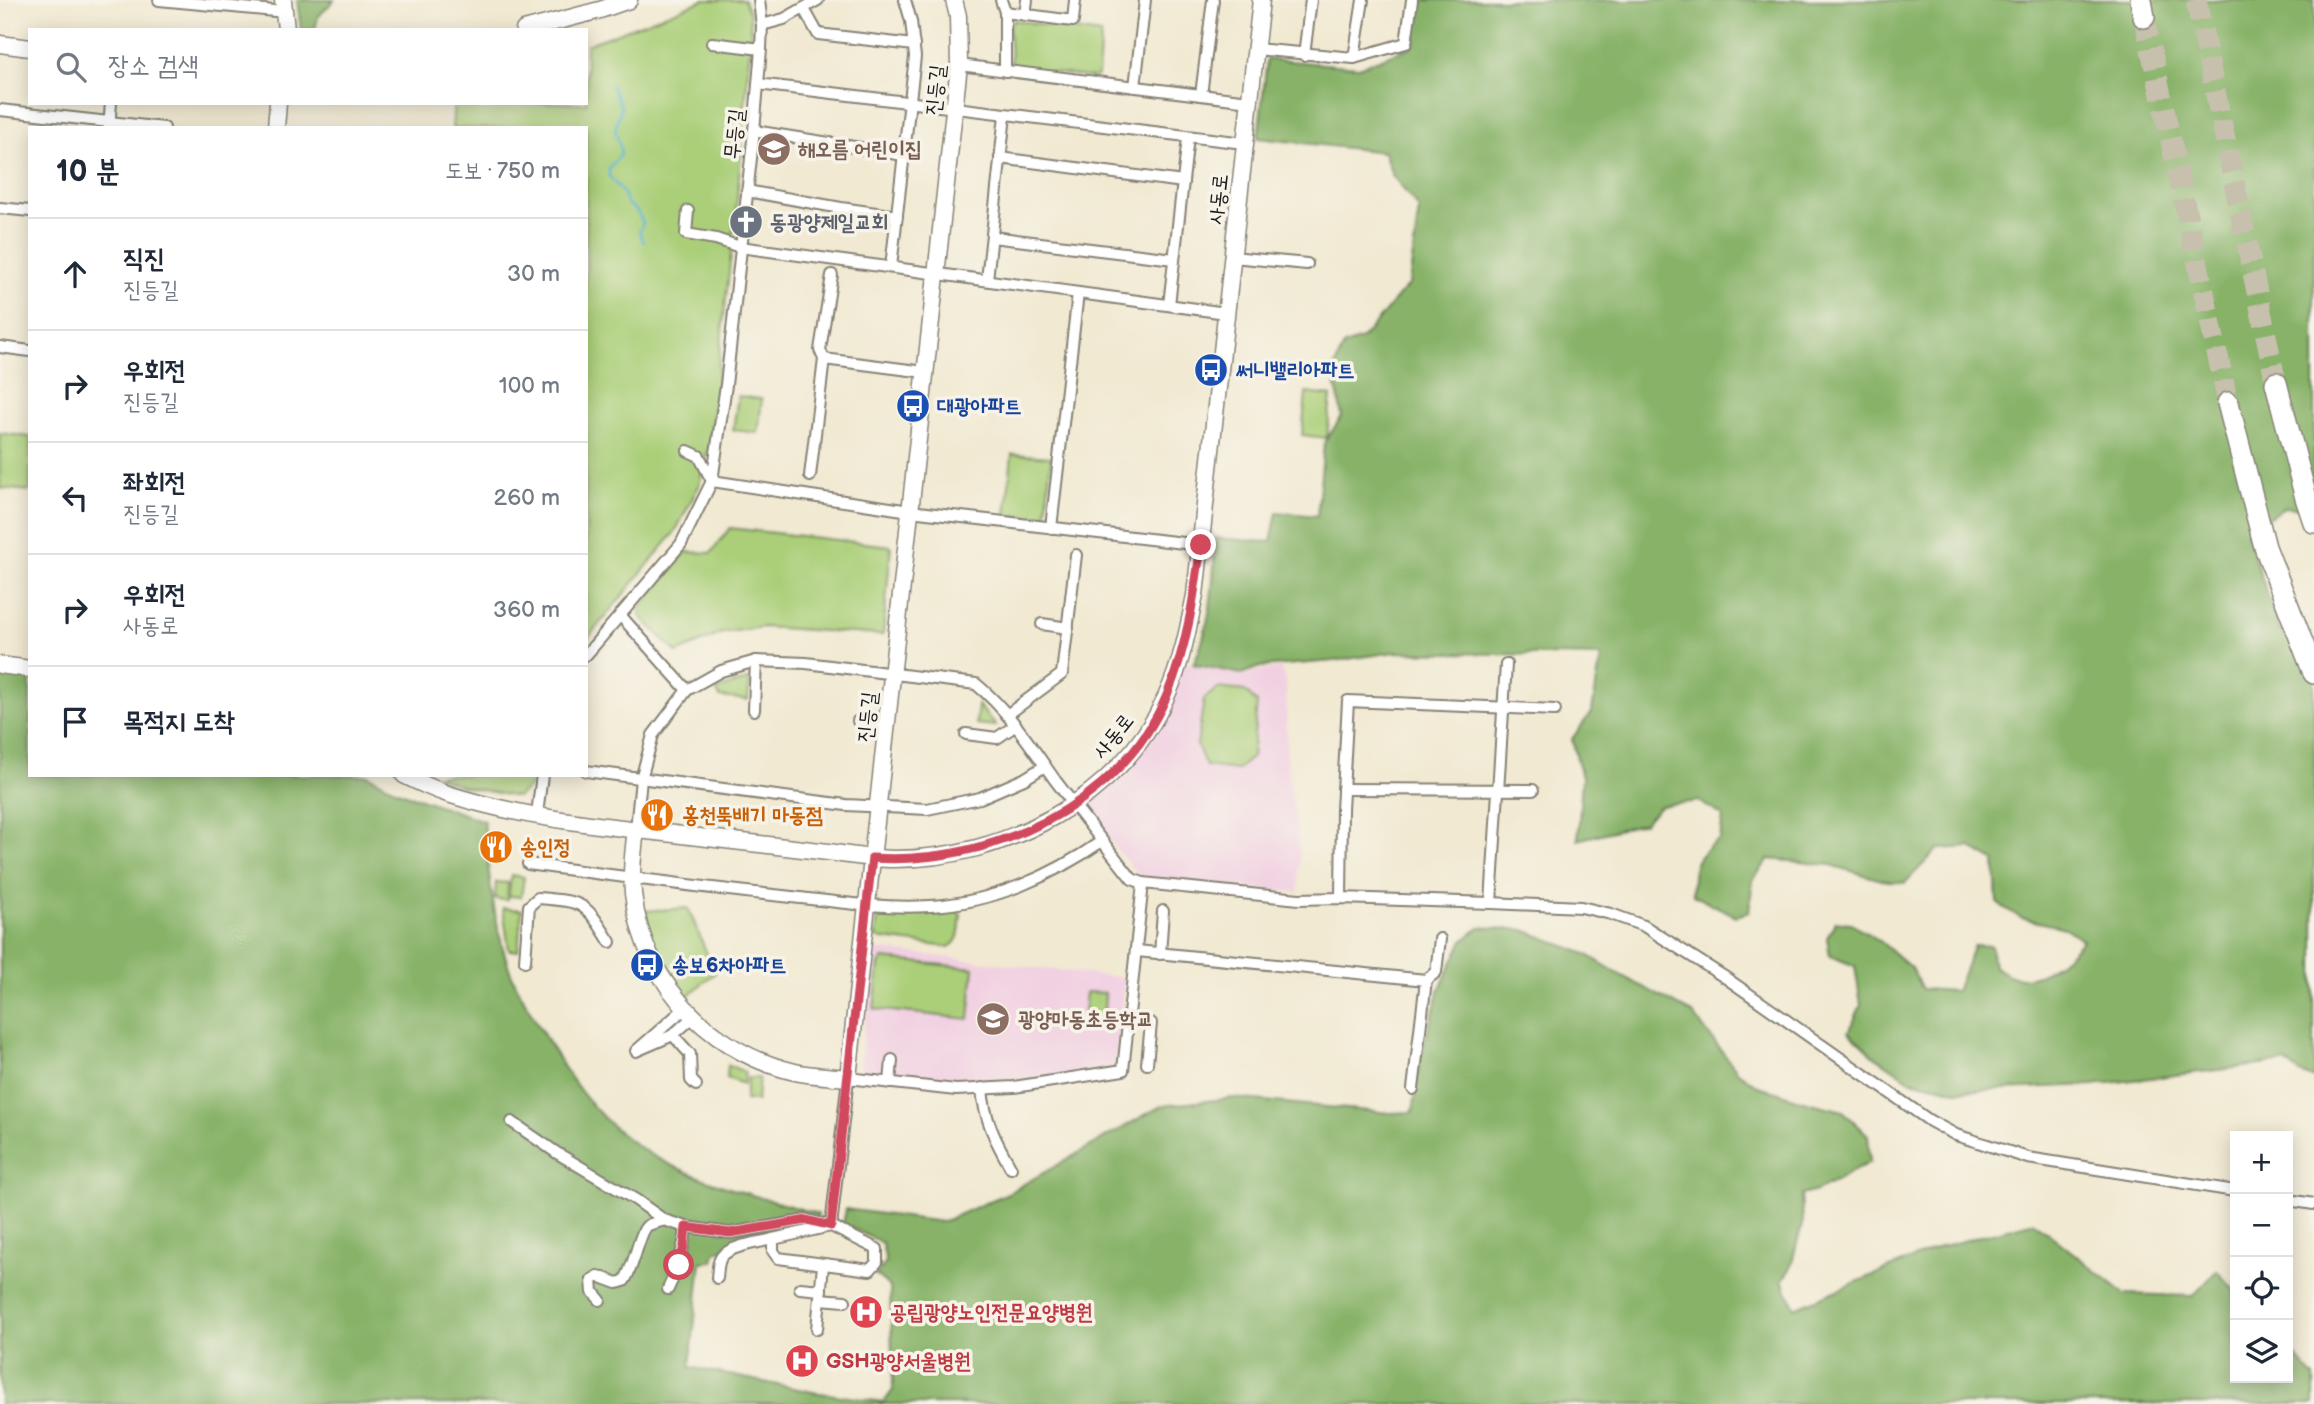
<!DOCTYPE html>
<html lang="ko">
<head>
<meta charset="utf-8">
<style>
	:root { --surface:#fff; --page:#f2f2f3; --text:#1f2937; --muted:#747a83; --line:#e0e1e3 }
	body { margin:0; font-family:"Balsamiq Sans","Poor Story",sans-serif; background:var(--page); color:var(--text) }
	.controls { position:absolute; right:21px; bottom:21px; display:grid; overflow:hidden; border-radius:0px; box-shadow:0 4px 18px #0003 }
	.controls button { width:63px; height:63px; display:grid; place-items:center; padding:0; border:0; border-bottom:2px solid var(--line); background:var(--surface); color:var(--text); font:35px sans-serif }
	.stop { position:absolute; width:21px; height:21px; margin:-16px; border:5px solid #d1495b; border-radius:50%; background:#fff }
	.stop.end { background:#d1495b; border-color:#fff; box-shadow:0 2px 7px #0008 }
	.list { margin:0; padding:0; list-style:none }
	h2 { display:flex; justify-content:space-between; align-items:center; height:91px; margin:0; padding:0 28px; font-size:30px }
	h2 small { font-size:23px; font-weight:400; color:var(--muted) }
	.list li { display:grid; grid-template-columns:46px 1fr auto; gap:21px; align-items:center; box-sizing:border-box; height:112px; padding:0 28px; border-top:2px solid var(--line) }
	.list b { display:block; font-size:26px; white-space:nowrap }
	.list p { margin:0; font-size:23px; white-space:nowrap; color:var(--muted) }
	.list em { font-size:23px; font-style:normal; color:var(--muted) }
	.icon { flex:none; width:38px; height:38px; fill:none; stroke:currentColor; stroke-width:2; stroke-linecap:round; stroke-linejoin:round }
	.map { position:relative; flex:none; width:2314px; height:1404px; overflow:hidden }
	.search { position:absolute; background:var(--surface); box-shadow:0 4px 18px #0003; left:28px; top:28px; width:560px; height:77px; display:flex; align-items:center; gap:18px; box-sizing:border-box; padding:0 24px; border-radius:0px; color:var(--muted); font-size:26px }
	.panel { position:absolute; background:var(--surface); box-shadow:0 4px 18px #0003; left:28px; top:126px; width:560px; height:651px; border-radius:0px }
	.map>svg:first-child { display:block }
</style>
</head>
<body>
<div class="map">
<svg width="2314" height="1404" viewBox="0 0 2314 1404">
	<rect width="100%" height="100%" fill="#f7f3e8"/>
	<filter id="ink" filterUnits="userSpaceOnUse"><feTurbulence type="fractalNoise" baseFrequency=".0143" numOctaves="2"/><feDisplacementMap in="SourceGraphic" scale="14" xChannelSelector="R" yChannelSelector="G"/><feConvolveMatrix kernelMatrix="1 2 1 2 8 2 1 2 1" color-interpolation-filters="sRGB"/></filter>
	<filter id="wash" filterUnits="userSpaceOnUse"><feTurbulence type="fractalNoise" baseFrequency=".00686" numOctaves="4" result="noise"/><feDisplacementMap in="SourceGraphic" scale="28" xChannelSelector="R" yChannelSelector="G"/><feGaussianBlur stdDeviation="1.57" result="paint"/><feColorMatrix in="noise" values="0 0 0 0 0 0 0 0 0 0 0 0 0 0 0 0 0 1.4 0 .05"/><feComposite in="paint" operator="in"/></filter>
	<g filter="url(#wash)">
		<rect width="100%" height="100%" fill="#f1e9d1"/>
		<g fill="#f1d0e2">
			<path d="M1185,663L1241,676L1255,671L1280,668L1286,680L1287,765L1300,855L1298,892L1141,878L1081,807L1132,764Z"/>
			<path d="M873,949L1125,978L1115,1065L1111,1068L1051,1077L956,1086L866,1075L860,1068Z"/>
		</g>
		<g fill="#aacf78" stroke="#63764a" stroke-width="2">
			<path d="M704,0H744L750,14L751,35L737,201L710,441L699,486L675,532L586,640V128H452L454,103H586V45Z"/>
			<path d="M1014,20L1101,34L1098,75L1093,78L1014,67L1011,61L1009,25Z"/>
			<path d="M1306,393L1331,396L1327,438L1302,435Z"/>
			<path d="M738,396L762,399L758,433L733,430Z"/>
			<path d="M0,433L30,437V491L0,488Z"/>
			<path d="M1012,454L1051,457L1046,518L1006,515Z"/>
			<path d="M730,528L891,546L883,635L763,627L722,633L677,653L640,616V608L686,552L711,553Z"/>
			<path d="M750,679L748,700L720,697L716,690Z"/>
			<path d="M1218,688L1245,691L1257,703L1252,757L1237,770L1206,766L1197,745L1204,699Z"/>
			<path d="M978,705L996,726L976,724Z"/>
			<path d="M435,775H531L529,787L517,797L462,786Z"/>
			<path d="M511,875L524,877L521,897L509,896Z"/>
			<path d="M496,882L508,883L507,900L495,899Z"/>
			<path d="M503,908L522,910L518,951L509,950Z"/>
			<path d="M688,908L715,973L684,999C665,972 650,945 645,911Z"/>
			<path d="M954,909L961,915C959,927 961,943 948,947L875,938L878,917L880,913Z"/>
			<path d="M883,959L974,968L969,1019L874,1009L879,964Z"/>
			<path d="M1086,992L1105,993L1104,1014L1084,1013Z"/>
			<path d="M728,1065L745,1072L743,1084L727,1078Z"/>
			<path d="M747,1078H759L757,1101L745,1100Z"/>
		</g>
		<g fill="#87b268" stroke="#526742" stroke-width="2">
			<path d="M297,0H334L318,17L315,30H301Z"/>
			<path d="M1420,0H2314V510L2284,507L2246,533L2280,631L2314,646V1079L2300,1073L2285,1062L2092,1085L1957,1091L1910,1080L1873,1055L1849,1032L1861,1005L1855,966L1830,956L1827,938L1835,922L1851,923L1880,941L1911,968L1922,989L1956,991L1974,945L1991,946L1994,967C2000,970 2008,976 2015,977C2041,983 2067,957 2083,940L2065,928L2021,918L1997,903L1995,862L1970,847L1938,849L1905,883L1881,880L1831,865L1769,859L1753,880L1749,912L1736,916L1693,895C1691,866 1695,855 1720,839L1723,816L1698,801L1660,806L1644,823L1578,840L1582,778L1572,739L1592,711L1601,656L1395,652L1334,661L1260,667L1241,674L1193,664C1212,627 1213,580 1216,538L1271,542L1277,512L1317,516L1324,443L1342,416L1333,370L1344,345L1362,339L1409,284L1419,209L1392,175L1384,152L1258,138L1267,59L1359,67L1413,46Z"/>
			<path d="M0,674L30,678V775H368L398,791L484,821C488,870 493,921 509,968C516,988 528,1006 538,1025C570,1080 599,1126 657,1158C708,1185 763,1198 818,1214L817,1218L715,1252L713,1261L701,1262L690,1367L813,1392L884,1402L893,1390L890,1287L876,1275L886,1262L882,1243L843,1224L846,1209L942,1222L1008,1193L1161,1106L1233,1098L1390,1113L1413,1112L1420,1059L1440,988L1462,942L1480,927L1524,930L1586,954L1622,976L1692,1013L1738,1072L1758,1086L1803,1101L1843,1111L1868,1135L1870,1162L1817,1191L1801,1195L1803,1221L1790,1269L1782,1280L1795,1308L1940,1247L2034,1222L2125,1294L2193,1296L2217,1271L2235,1291V1378H2288V1348L2314,1377V1404H0Z"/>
		</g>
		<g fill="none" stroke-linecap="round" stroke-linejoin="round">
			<path stroke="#56b3d4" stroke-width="2.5" d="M611,85L621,107L615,130C620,150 627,152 609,167V176L623,193L627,204L637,211L643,223L639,232L644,242"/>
		</g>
	</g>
	<g filter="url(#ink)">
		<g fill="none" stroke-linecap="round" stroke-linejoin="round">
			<g stroke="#c6c0ad" stroke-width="21" stroke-dasharray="21 10" stroke-linecap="butt">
				<path d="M2196,0L2276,383"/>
				<path d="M2144,17L2228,403"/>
			</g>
			<g stroke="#868276" stroke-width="14">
				<g id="street">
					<path d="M159,0L285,12"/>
					<path d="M1001,0L1005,12V71"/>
					<path d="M804,9L818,34L914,45"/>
					<path d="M1005,12L1073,21L1075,0"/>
					<path d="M1025,15L1027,0"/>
					<path d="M762,25L784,19L818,0"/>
					<path d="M712,43L761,49"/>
					<path d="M1255,49L1354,58L1406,43L1412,0"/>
					<path d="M1304,55L1311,0"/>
					<path d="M1354,58L1363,0"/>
					<path d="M959,65L1249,101"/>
					<path d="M758,84L1244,143"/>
					<path d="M1135,87L1145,0"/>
					<path d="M1201,95L1213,0"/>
					<path d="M0,110L164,128"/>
					<path d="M109,128L111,103"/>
					<path d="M754,131L904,155"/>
					<path d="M1000,158L1183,182"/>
					<path d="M747,191L841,208L897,216"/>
					<path d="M0,208L30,211"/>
					<path d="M688,211L686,234L716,239L740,247L1226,313"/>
					<path d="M992,237L1174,259"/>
					<path d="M1232,257L1307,264"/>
					<path d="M891,267L915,57L911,21L905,0"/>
					<path d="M832,275L820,350L824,359L925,372"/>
					<path d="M987,280L1005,115"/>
					<path d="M1169,305L1188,137"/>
					<path d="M0,347L30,351"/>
					<path d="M688,451L699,456L712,481L910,511L1201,545"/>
					<path d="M810,476L824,359"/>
					<path d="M1051,528L1078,293"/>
					<path d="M620,615L687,690L653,735L641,779L636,829"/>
					<path d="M1042,624L1068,628"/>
					<path d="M586,655L681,544L712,481L726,385L754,131L761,49L762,25L759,0"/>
					<path d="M687,690L721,671L756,661L806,663L976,684C1008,710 1031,746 1055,780C1080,813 1106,846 1132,879L1143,883L1123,1070L1014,1087L956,1090L848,1078L831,1226"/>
					<path d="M754,710L756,661"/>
					<path d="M1007,715L1062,674L1076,555"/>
					<path d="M858,721L887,724"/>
					<path d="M966,734L997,738L1016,725"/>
					<path d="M586,771L846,805L927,809L980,798L1024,779L1045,766"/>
					<path d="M1343,789L1533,790"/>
					<path d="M537,814L542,775"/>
					<path d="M528,864C616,876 704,888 792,897C837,902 884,909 930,906C992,903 1052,876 1102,841"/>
					<path d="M1143,883L1299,899L1341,898L1491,903L1506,664"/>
					<path d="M1341,898L1342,810L1348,701L1555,710"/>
					<path d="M1491,903L1581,907L1611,914L1644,926L1726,978L1930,1121L1956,1135L2028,1158L2235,1191"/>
					<path d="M1137,951L1426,980"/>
					<path d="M1160,954L1163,911"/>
					<path d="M525,961L529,906L538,898C585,902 585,902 610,942"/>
					<path d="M684,1009L636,1051L673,1035L693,1017"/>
					<path d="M1129,1021L1151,1023L1147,1064"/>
					<path d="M673,1035L690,1054L691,1080L696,1085"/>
					<path d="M890,1083L892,1060"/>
					<path d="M982,1088C984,1119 996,1142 1011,1168"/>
					<path d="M1413,1089L1426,980L1436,972L1440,939"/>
					<path d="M512,1122L557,1153L636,1200L664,1220L686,1227"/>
					<path d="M2288,1200L2314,1204"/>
					<path d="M717,1278C718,1271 717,1261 723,1255C734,1245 758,1243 773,1239"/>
					<path d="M800,1288L821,1290"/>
					<path d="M668,1289C678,1269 684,1251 686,1227L730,1233L807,1220L831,1226L877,1249V1262L870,1270L778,1258L773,1251V1239L831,1226"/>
					<path d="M820,1299L845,1301"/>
					<path d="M600,1300L593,1292L592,1280L598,1276L617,1283L624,1281C634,1268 639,1233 647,1226C651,1223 660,1222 664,1220"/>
					<path d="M817,1329L823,1265"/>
				</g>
			</g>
			<g stroke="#868276" stroke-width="19">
				<g id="secondary">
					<path d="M283,0L286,30"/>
					<path d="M524,30L600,10L629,0"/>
					<path d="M0,44L30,48"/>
					<path d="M276,128L278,103"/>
					<path d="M0,665L30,669"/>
					<path d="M404,775C418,782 433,789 448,794C528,820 615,827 699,837C739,842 780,846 820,851C844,854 869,859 894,859C1003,859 1120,800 1166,697C1181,665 1188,630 1195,595L1261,0"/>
					<path d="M636,829C634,845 632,861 632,877C634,972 704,1051 795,1072C812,1076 831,1076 848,1078L959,65L958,16L954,0"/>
				</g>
			</g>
			<g stroke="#868276" stroke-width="24">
				<g id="highway">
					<path d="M2141,0L2144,17"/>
					<path d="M2276,383L2306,498L2314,522"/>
					<path d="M2228,403L2265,547L2314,673"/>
				</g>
			</g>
			<use href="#street" stroke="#fff" stroke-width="10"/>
			<use href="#secondary" stroke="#fff" stroke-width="16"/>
			<use href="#highway" stroke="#fff" stroke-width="21"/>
		</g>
	</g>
	<g fill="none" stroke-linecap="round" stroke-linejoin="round" filter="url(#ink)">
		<path stroke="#d1495b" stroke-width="9" d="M679,1265L684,1246L686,1227L730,1233L807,1220L831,1226L872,858C988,866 1120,807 1167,695C1187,647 1194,597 1201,545"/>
	</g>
	<defs>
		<g id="school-disc" transform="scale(1.75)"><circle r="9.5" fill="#8d6e63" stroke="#f7f3e8"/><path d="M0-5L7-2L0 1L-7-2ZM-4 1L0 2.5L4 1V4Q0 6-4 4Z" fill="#fff"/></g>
		<g id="church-disc" transform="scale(1.75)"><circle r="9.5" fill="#6b7280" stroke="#f7f3e8"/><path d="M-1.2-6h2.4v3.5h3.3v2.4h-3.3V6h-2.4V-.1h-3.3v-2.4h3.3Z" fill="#fff"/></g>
		<g id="bus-disc" transform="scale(1.75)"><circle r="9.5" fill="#1a4fb4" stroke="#f7f3e8"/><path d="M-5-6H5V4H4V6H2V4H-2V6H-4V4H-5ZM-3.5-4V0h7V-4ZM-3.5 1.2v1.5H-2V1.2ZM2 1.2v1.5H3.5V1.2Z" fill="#fff"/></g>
		<g id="restaurant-disc" transform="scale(1.75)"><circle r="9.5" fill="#e8710a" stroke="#f7f3e8"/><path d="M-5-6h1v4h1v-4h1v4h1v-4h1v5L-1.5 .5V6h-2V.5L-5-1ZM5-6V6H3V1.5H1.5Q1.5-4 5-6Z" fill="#fff"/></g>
		<g id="hospital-disc" transform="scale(1.75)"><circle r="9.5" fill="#e0444e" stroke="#f7f3e8"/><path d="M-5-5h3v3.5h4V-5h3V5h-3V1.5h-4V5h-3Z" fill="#fff"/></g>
	</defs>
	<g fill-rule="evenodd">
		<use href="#school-disc" x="774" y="149"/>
		<use href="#church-disc" x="746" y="222"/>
		<use href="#bus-disc" x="1211" y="370"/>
		<use href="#bus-disc" x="913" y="406"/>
		<use href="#restaurant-disc" x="657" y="815"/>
		<use href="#restaurant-disc" x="496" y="847"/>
		<use href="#bus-disc" x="647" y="965"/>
		<use href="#school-disc" x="993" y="1019"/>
		<use href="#hospital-disc" x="866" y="1312"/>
		<use href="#hospital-disc" x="802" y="1361"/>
	</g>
	<g text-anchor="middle" stroke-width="7" stroke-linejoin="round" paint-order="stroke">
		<g font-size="21" fill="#1c1c1c" stroke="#f7f3e8">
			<text transform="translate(935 90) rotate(-84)" y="7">진등길</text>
			<text transform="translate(734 134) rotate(-84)" y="7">무등길</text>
			<text transform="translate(1218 199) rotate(-84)" y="7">사동로</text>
			<text transform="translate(867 717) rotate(-84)" y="7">진등길</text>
			<text transform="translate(1113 736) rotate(-51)" y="7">사동로</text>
		</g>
		<g font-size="21" font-weight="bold" fill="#785e54" stroke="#f7f3e8" text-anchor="start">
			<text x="798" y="156">해오름 어린이집</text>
			<text x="1018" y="1026">광양마동초등학교</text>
		</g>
		<g font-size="21" font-weight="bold" fill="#5b616d" stroke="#f7f3e8" text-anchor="start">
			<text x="770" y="229">동광양제일교회</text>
		</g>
		<g font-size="21" font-weight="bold" fill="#164399" stroke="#f7f3e8" text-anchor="start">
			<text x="1236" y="377">써니밸리아파트</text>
			<text x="937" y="413">대광아파트</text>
			<text x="672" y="972">송보6차아파트</text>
		</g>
		<g font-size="21" font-weight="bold" fill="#c56008" stroke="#f7f3e8" text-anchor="start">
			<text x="682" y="822">홍천뚝배기 마동점</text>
			<text x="520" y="854">송인정</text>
		</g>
		<g font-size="21" font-weight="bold" fill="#be3a42" stroke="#f7f3e8" text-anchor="start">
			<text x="890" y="1319">공립광양노인전문요양병원</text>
			<text x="826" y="1368">GSH광양서울병원</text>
		</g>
	</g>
</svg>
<div class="controls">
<button>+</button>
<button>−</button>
<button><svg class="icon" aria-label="locate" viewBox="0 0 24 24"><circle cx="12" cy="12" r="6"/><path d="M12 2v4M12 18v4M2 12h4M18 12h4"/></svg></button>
<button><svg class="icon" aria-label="layers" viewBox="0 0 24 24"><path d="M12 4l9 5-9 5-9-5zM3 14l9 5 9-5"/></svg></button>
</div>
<div class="stop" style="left:679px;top:1265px"></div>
<div class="stop end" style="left:1201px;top:545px"></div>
<div class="search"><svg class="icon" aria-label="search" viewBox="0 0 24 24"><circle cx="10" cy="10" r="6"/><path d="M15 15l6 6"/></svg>장소 검색</div>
<section class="panel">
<h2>10 분<small>도보 · 750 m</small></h2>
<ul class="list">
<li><svg class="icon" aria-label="ahead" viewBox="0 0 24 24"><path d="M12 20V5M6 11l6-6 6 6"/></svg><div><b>직진</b><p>진등길</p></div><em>30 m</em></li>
<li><svg class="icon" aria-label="right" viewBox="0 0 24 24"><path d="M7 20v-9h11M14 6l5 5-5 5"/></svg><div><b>우회전</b><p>진등길</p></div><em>100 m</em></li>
<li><svg class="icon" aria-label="left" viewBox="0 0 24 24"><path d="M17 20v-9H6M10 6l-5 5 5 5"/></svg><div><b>좌회전</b><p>진등길</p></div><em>260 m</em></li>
<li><svg class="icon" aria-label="right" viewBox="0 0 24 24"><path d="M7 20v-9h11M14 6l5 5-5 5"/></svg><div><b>우회전</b><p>사동로</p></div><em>360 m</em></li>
<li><svg class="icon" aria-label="arrive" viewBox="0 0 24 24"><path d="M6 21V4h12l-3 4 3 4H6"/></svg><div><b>목적지 도착</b></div></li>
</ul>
</section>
</div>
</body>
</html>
